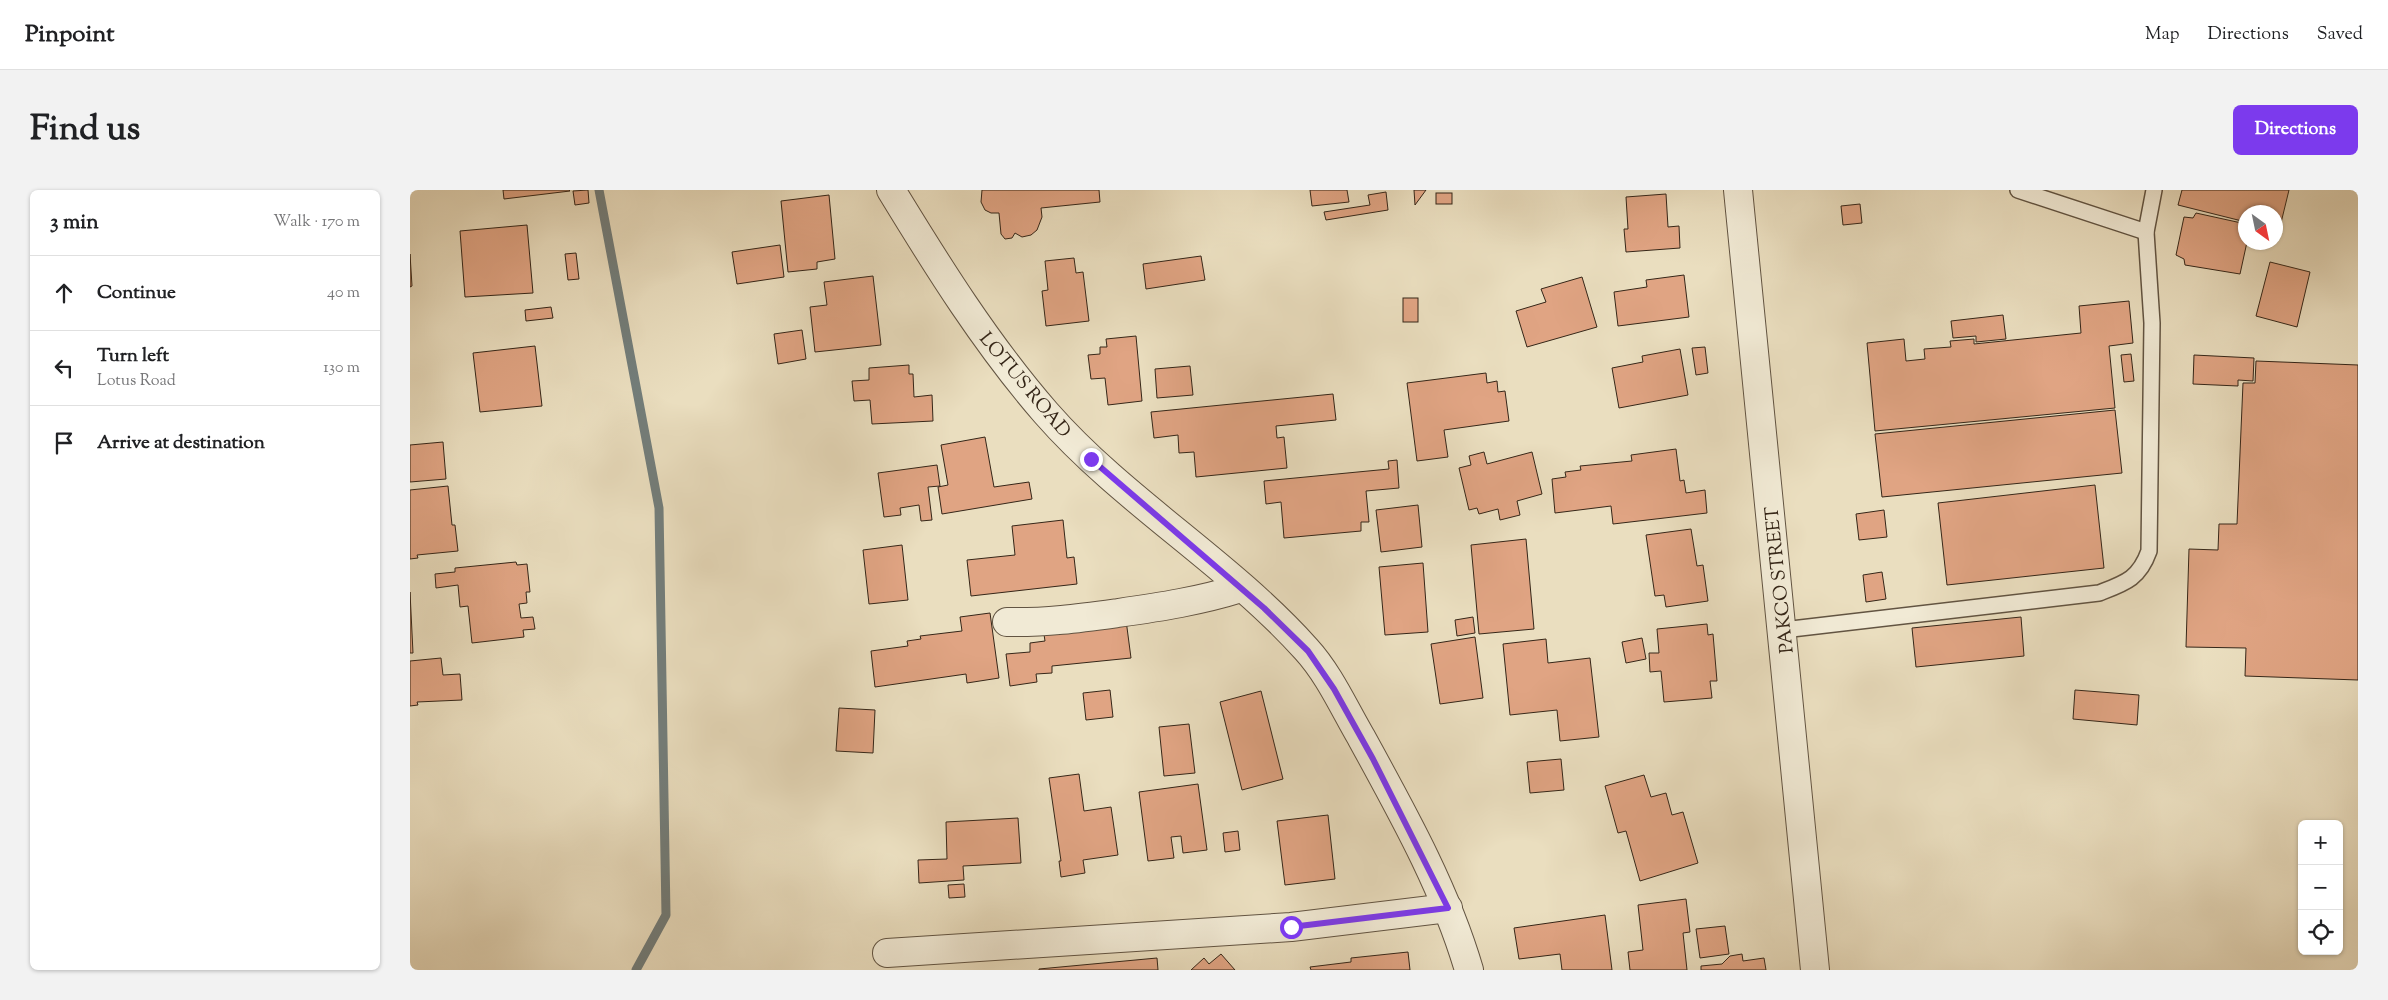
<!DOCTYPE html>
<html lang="en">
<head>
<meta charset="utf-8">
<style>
	:root { --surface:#fff; --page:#f2f2f2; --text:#202124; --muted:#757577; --line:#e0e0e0; --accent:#7c3aed }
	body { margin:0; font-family:"Sorts Mill Goudy",serif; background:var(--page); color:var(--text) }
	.controls { position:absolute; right:15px; bottom:15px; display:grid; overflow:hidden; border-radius:8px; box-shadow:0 1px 4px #0004 }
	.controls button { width:45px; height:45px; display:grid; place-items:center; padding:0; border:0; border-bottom:1px solid var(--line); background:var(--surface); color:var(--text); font:25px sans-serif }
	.compass { position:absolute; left:1828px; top:15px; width:45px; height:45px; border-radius:50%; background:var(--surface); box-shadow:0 1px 4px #0004; rotate:147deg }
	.stop { position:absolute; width:15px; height:15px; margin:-11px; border:4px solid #7c3aed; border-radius:50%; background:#fff }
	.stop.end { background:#7c3aed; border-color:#fff; box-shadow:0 1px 5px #0008 }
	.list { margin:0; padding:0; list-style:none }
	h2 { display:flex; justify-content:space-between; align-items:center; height:65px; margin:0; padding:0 20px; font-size:21px }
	h2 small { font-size:16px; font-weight:400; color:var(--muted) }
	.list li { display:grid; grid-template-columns:32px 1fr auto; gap:15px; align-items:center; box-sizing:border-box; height:75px; padding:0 20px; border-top:1px solid var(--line) }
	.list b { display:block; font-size:19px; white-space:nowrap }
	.list p { margin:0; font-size:16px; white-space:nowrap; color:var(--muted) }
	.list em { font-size:16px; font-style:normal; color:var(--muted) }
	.icon { flex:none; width:28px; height:28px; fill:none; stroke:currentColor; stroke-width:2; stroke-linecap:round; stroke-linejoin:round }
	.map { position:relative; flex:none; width:1948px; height:780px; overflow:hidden; border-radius:8px }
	header { display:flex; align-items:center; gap:30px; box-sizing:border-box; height:70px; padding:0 25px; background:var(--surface); border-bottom:1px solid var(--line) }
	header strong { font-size:24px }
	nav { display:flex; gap:28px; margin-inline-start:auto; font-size:18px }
	.intro { display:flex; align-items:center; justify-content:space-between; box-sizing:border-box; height:120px; padding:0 30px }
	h1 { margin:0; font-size:35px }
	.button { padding:12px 22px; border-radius:8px; background:var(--accent); color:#fff; font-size:18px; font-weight:700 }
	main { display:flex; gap:30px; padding:0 30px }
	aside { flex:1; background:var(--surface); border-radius:8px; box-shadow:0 1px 4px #0004 }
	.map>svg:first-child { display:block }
</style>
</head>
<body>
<header>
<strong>Pinpoint</strong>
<nav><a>Map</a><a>Directions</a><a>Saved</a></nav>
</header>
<div class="intro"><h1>Find us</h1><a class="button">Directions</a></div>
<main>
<aside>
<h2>3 min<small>Walk · 170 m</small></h2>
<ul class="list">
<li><svg class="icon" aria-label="ahead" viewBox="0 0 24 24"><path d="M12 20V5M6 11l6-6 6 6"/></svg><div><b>Continue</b></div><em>40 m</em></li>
<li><svg class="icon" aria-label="left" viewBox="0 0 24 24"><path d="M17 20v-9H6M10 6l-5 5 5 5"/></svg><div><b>Turn left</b><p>Lotus Road</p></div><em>130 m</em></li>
<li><svg class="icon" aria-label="arrive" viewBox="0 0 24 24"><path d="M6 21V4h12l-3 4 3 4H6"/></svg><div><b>Arrive at destination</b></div></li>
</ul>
</aside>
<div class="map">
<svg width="1948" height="780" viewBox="0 0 1948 780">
	<rect width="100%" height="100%" fill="#eadebf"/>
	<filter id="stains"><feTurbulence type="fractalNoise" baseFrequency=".004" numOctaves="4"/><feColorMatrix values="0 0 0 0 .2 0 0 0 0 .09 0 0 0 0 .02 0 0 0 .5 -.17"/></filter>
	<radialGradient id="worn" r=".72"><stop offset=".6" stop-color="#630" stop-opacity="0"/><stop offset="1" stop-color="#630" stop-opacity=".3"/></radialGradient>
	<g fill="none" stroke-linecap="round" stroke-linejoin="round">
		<path stroke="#737e7b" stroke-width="9" d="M189,0L249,318L256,725L226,780"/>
	</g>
	<g fill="#e0a483" stroke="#352618">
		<path d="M93,0H159L160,1L94,9Z"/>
		<path d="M178,0L179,13L165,15L163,1Z"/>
		<path d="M572,0H689L690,12L631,18L632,27L627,40L621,45L612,47L605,43L602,48L595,49L591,44L589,23H581L575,20L571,12Z"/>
		<path d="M900,0H937L939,12L902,16Z"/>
		<path d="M1004,0H1016L1005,15Z"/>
		<path d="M1772,0H1879L1869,41L1866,40V22H1836V32L1768,15Z"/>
		<path d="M976,2L978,20L916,30L914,22L960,15L958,5Z"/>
		<rect x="1026" y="3" width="16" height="11"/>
		<path d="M1256,4L1258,37L1269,36L1270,58L1216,62L1214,39H1218L1216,7Z"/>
		<path d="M419,5L425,69L407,72V79L378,82L371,11Z"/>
		<path d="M1450,14L1452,33L1433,35L1431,16Z"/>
		<path d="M1786,23L1836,34L1837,52L1830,84L1775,75L1774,69L1766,65L1774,27L1783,28Z"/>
		<path d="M117,35L123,103L55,107L50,41Z"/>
		<path d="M370,55L374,87L327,94L322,62Z"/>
		<path d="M166,63L169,89L158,90L155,64Z"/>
		<path d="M0,64L2,96L0,97Z"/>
		<path d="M791,66L795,90L736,99L733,74Z"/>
		<path d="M664,68L666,83L673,82L679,131L636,136L632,101L638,100L635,71Z"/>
		<path d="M1860,72L1900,82L1887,137L1846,126Z"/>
		<path d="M1274,85L1279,127L1208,136L1204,102L1237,97L1236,90Z"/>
		<path d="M463,86L471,155L405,162L400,117L417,115L414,92Z"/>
		<path d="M1172,87L1187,137L1117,157L1106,121L1136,112L1131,99Z"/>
		<rect x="993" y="108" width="15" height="24"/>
		<path d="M1719,111L1723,153L1699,156L1705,218L1465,241L1457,153L1494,149L1496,171L1515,169L1514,159L1541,157L1540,151L1564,149V154L1671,143L1669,116Z"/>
		<path d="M141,117L143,128L116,131L115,120Z"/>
		<path d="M1593,125L1596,149L1566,152V146L1543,148L1541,131Z"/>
		<path d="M392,140L396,169L368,174L364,144Z"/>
		<path d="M726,146L732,211L698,215L695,188L681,189L678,165L690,164V157H697L696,149Z"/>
		<path d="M125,156L132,216L70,222L63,163Z"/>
		<path d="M1295,157L1298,183L1286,185L1282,158Z"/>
		<path d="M1270,159L1278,205L1209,218L1202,178L1233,172L1232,166Z"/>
		<path d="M1721,164L1724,191L1714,192L1711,165Z"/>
		<path d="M1784,165L1844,168L1843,191L1828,190V196L1783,194Z"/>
		<path d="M1846,171L1948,175V490L1835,486L1836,458L1776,457L1779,359L1808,360L1809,334H1827L1833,193H1845Z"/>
		<path d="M499,175V184H503L504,207L522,205L523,231L462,234L460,210L444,211L442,191L459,190V178Z"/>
		<path d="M780,176L783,205L747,208L745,179Z"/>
		<path d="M1076,183L1077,193L1087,191L1088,202L1095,201L1099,231L1034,240L1038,267L1007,271L997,193Z"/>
		<path d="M923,204L926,230L866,236L867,248L874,247L877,278L786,287L784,262L769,263L768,245L744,248L741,222Z"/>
		<path d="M1705,220L1712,283L1472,307L1465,244Z"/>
		<path d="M575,247L584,297L619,292L622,309L532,324L528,297L538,295L531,255Z"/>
		<path d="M33,252L36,289L0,292V255Z"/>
		<path d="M1266,259L1270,291L1274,290L1276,303L1295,300L1297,323L1203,334L1201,316L1145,323L1142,289L1156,287L1155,282L1171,280L1170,276L1222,271L1221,265Z"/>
		<path d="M1074,262L1077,274L1122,262L1132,304L1107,311L1110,325L1090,330L1088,319L1069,324L1067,318L1059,320L1049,278L1061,275L1059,266Z"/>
		<path d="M987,270L989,298L956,301L959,332H951V341L874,348L871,312L856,314L854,291L979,279L978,271Z"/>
		<path d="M527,275L530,296L518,297L522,330L511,331L509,315L490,318L491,325L474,327L468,283Z"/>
		<path d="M1685,295L1694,378L1537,395L1528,313Z"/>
		<path d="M38,296L42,335H45L48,361L7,365L8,368L0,369V300Z"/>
		<path d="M1008,315L1012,357L971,362L966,320Z"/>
		<path d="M1474,320L1477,347L1449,350L1446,324Z"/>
		<path d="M653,330L657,368L664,367L667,394L561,406L557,370L605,365L602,336Z"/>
		<path d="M1281,339L1287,376L1293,375L1298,411L1256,417L1254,405L1245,406L1236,345Z"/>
		<path d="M1116,349L1124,439L1069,444L1061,355Z"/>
		<path d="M492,355L498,410L459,414L453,360Z"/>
		<path d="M106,372L107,375L117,374L120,402H116L117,413L109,414L111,428L123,427L125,439L113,440L114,447L62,453L58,416L50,417L48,395L26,398L25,384L45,382V378Z"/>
		<path d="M1013,373L1018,442L975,445L969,377Z"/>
		<path d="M1472,382L1476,409L1456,412L1453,385Z"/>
		<path d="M0,402L3,463H0Z"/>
		<path d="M580,423L589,488L557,493L556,484L465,497L461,461L498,456L497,451L511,449L510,446L552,441L550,427Z"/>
		<path d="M1063,427L1065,443L1047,446L1045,430Z"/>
		<path d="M1611,427L1614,466L1506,477L1502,438Z"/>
		<path d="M716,430L721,468L642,476V483L626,484L627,492L600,496L596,464L620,462V453L635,451L633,438Z"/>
		<path d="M1297,434L1298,445L1303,444L1307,491H1300L1302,508L1254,512L1251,481L1240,482L1239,463H1249L1247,439Z"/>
		<path d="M1065,447L1073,508L1030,514L1021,454Z"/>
		<path d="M1232,448L1236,469L1216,473L1212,452Z"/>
		<path d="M1136,449L1138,473L1180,468L1189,547L1150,551L1147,520L1100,525L1093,454Z"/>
		<path d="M31,468L33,485L50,484L52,510L7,512L8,515L0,516V471Z"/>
		<path d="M700,500L703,527L676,530L673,503Z"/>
		<path d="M1665,500L1729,505L1727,535L1663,529Z"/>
		<path d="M851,501L873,589L832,600L810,512Z"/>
		<path d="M429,518L465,520L463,563L426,561Z"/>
		<path d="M779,534L785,583L754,586L749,537Z"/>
		<path d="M1151,569L1154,600L1120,603L1117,572Z"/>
		<path d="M669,584L674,621L701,617L708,665L673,670L675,683L651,687L649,671H651L639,588Z"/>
		<path d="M1234,585L1241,607L1256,603L1262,625L1273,622L1288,673L1230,691L1216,641L1208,643L1195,596Z"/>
		<path d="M788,594L797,660L773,663L771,646L761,647L764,668L738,671L729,602Z"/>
		<path d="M918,625L925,689L875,695L867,631Z"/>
		<path d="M608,628L611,673L553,676L554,690L509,693L508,670L537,669L536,632Z"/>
		<path d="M828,641L830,660L815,662L813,643Z"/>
		<path d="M554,694L555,707L539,708L538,695Z"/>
		<path d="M1276,709L1280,742L1273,743L1277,780H1220L1218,762L1233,760L1228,715Z"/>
		<path d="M1195,725L1202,780H1152L1150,764L1109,769L1104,738Z"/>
		<path d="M1315,736L1319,764L1290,768L1286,739Z"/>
		<path d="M998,762L1000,780H901L900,777L941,772V768Z"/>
		<path d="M811,764L825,780H781L794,768L799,774Z"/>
		<path d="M1332,764L1333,771L1354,768L1356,780H1291V776L1312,774L1320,766Z"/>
		<path d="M747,768L748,780H629V779Z"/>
	</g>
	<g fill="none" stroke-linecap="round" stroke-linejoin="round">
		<g stroke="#625442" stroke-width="18">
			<g id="lane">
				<path d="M1608,0L1736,42"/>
				<path d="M1373,440L1689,403C1715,393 1729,389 1739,361L1742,133L1736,42L1744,0"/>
			</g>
		</g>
		<g stroke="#625442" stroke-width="30">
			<g id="street">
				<path d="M481,0C528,77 576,154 636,223C713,311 818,372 896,459C919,484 934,518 951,547C992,622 1035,698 1059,780"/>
				<path d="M1328,0L1405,780"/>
				<path d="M597,432C635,433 671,428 708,423C750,417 790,411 831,398"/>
				<path d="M477,763L881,737L1038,718"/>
			</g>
		</g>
		<use href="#lane" stroke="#f1ead5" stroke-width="15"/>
		<use href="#street" stroke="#f1ead5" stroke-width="28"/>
	</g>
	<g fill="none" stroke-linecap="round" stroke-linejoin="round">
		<path stroke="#7c3aed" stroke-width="6" d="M681,269L854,418L898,461L924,499L963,569L1038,718L881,737"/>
	</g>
	<g text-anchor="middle" stroke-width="5" stroke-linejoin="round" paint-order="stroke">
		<g font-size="19" fill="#352618" stroke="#f1ead5">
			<text transform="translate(616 194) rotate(50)" y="7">LOTUS ROAD</text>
			<text transform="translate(1368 390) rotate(-96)" y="7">PAKCO STREET</text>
		</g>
	</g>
	<rect width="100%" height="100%" filter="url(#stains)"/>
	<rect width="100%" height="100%" fill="url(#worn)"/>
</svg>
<div class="controls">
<button>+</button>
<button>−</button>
<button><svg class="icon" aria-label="locate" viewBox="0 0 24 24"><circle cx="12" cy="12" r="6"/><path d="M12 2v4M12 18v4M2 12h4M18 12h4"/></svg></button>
</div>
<svg class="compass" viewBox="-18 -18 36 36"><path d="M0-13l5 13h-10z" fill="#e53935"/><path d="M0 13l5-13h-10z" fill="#757577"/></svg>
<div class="stop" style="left:881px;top:737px"></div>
<div class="stop end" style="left:681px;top:269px"></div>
</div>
</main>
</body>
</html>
